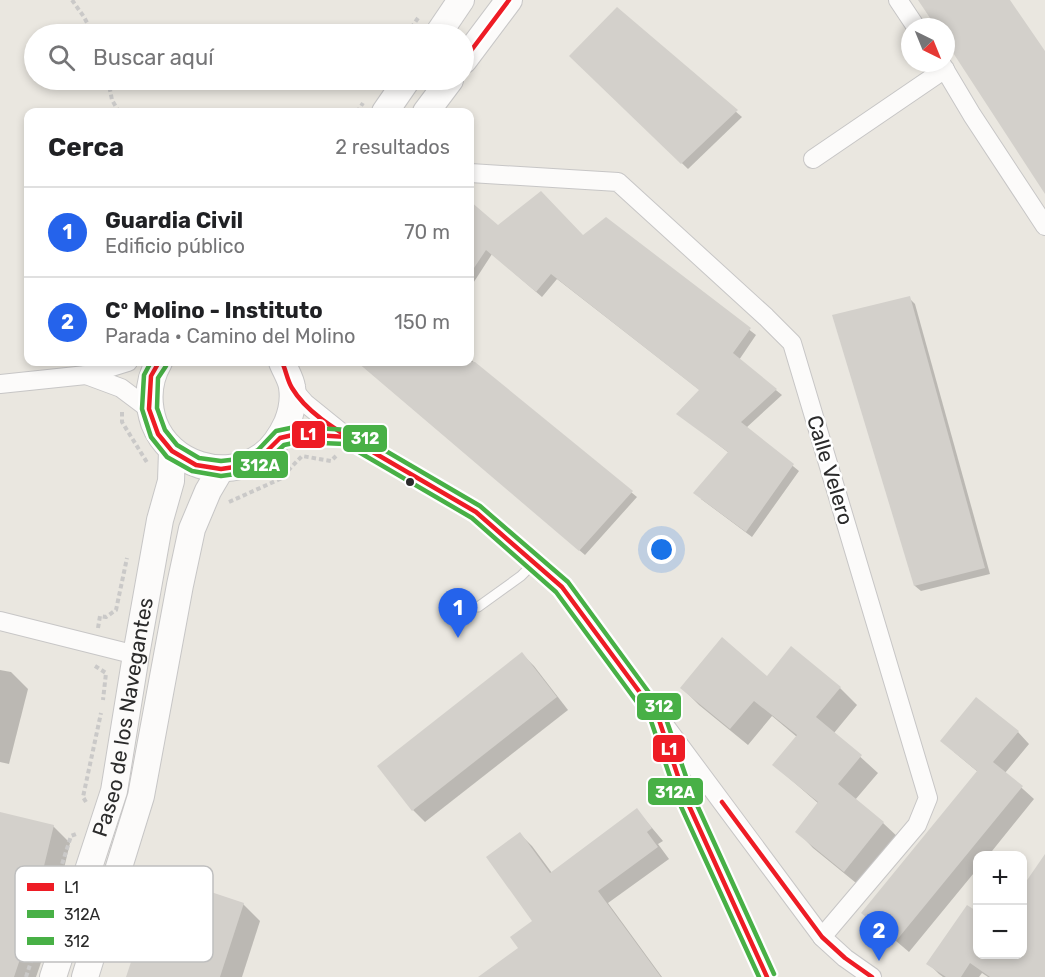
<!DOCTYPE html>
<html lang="es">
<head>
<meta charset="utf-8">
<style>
	:root { --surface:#fff; --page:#f6f6f6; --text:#202124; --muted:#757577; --line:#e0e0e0; --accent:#2563eb }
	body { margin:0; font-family:Rubik,sans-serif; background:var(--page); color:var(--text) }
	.controls { position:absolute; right:18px; bottom:18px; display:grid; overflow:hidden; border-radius:12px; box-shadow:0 3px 9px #0003 }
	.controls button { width:54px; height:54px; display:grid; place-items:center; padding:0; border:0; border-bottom:2px solid var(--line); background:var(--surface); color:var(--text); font:30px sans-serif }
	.compass { position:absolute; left:901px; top:18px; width:54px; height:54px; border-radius:50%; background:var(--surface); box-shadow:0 3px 9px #0003; rotate:137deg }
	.you { position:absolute; left:662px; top:550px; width:21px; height:21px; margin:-15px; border:4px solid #fff; border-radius:50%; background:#1a73e8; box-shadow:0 0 0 9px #1a73e833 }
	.badge { display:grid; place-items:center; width:39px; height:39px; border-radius:50%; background:var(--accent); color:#fff; font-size:20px; font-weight:700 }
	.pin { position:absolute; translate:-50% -50px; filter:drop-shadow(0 2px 3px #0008) }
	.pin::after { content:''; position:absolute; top:32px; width:21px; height:18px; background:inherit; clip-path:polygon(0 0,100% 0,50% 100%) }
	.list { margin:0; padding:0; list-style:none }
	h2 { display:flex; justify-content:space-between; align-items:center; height:78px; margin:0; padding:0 24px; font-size:26px }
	h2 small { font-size:20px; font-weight:400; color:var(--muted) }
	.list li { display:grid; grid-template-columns:39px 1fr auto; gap:18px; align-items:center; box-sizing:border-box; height:90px; padding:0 24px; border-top:2px solid var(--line) }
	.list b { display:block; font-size:22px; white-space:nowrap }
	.list p { margin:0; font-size:20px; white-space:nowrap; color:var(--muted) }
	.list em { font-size:20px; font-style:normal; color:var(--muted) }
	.icon { flex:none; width:33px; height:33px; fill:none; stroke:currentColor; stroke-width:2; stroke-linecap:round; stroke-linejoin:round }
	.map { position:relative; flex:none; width:1045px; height:977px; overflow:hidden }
	.search { position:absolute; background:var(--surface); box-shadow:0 3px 9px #0003; left:24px; top:24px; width:450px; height:66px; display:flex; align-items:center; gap:15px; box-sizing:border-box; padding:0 21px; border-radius:33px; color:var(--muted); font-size:22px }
	.panel { position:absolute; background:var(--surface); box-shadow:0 3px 9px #0003; left:24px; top:108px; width:450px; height:258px; border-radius:12px }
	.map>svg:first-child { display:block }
</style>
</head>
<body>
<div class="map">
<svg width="1045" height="977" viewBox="0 0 1045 977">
	<rect width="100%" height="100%" fill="#eae7e0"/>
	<g fill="#0003">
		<path d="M617,9L742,117L688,169L571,56Z"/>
		<path d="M470,203L498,227L583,237L606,219L756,335L739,360L782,395L746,428L799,471L752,537L701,499L729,453L679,414L701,391L557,279L542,297L492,254L470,288Z"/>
		<path d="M909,298L915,304L990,574L921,591L915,586Z"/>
		<path d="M470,359L637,497L585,555L358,362H470Z"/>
		<path d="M792,649L840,688L857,705L834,733L878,773L855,800L883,823L900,839L861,887L813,848L797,831L819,804L774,765L797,737L772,716L748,745L699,705L682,688L767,678Z"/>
		<path d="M522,654L534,666L568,710L425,822L413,810Z"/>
		<path d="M0,670L11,672L28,689L9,764L0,762Z"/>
		<path d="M1018,732L1029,744L1005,773L1034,799L988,856H978V868L909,952L863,913L978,772L954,752Z"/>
		<path d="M637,810L663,841L658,844L669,859L608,903L662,977H500L520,948L534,921L520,834L532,846L552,873Z"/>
		<path d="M0,814L53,826L70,843L53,915L56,919L36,977H0Z"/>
		<path d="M1045,857V977H988L982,973L979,977H943L939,974L928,963L978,954H1022V909L1026,903L1022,899V889Z"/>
		<path d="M243,904L260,921L242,977H128Z"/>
	</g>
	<g fill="#d3d0cb">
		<path d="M918,0H1010L1045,51V194L946,42V27H936Z"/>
		<path d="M617,7L738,110L681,164L569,56Z"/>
		<path d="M541,191L583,235L606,217L751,328L733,353L777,389L741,422L794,464L746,532L693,493L728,452L676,414L699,390L551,274L536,292L486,250L470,274V201L498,225Z"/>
		<path d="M910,296L985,568L914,586L832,315Z"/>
		<path d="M357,362H475L633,491L579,551Z"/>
		<path d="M722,637L767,676L791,646L841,687L816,717L862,755L838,784L884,822L844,872L795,832L818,802L772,765L797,735L754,701L730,729L680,688Z"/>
		<path d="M522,652L557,697L412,811L377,766Z"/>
		<path d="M976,697L1019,731L993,762L1023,786L896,941L861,913L977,771L940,741Z"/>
		<path d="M637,808L652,828L647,832L658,847L598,891L661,977H478L518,948L510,937L532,921L486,857L520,832L550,873Z"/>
		<path d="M0,812L54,825L36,899L40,900L14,977H0Z"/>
		<path d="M1045,854V977H990L970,963L961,977H946L926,964L967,905L978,912V954H1023V886Z"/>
		<path d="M160,875L244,903L220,977H126Z"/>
	</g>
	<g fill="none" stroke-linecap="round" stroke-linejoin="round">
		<g stroke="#c7c6c6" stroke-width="11">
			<path id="service" d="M478,607L521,576L534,563"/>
		</g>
		<g stroke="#c7c6c6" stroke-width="20">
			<g id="minor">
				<path d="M898,0L916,27"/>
				<path d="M941,63L972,115L1045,226"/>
				<path d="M813,159L945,69"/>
				<path d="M470,173L618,182L766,317L792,343L928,798L917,825L822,937"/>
				<path d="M86,375L121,388L149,409"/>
				<path d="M0,384L86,375L128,362"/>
				<path d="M292,388L305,403L347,437L476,512L562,587L822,937L845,958L872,977"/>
				<path d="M280,438L297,434L347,437"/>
				<path d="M0,621L136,655"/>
				<path d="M664,733L685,797L767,977"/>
			</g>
		</g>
		<g stroke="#c7c6c6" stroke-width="28">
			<g id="secondary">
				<path d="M438,34L461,0"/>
				<path d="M464,60L509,0"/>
				<path d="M385,112L407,80"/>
				<path d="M426,112L450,80"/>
				<path d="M159,362C148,381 147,402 154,423C170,465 225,482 262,456C273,448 281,436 287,423C291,413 294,399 292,387C291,379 285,370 282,362"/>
				<path id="s1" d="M53,977L114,791L136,655L160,520L171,481L172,451"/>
				<path d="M85,977L141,796L180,585L192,529L208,491L221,469"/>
			</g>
		</g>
		<g stroke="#cac9c8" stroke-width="4" stroke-dasharray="4.5 3" stroke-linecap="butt">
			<path d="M72,0L84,17L93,34"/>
			<path d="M407,34L418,18"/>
			<path d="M108,80L112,100L119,112"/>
			<path d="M357,112L363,103"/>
			<path d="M122,412V422L148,464"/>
			<path d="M229,502L280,479L302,456L331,461L336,456"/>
			<path d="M98,628L100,616L106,617L116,610L127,558"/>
			<path d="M95,666L106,673L103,700"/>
			<path d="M86,802L83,797L101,713"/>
			<path d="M53,906L50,902L71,836L76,834"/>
			<path d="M26,977L42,928L45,927"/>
		</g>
		<use href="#service" stroke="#fcfbfa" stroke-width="9"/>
		<use href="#minor" stroke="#fcfbfa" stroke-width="18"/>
		<use href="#secondary" stroke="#fcfbfa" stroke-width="26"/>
		<g stroke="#fff" stroke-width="9">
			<g id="bus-1">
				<path d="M464,60L509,0"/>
				<path d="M159,362L151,376L149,409L158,434L172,451L196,465L221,469L241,466L262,456L280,438L297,434L347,437L476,512L562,587L658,717L685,797L767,977"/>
				<path d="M282,362C286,370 287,380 292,388C308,415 342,433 368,449"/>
				<path d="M722,802L822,937L845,958L872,977"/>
			</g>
		</g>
		<g stroke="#fff" stroke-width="9">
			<path id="bus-2" d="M151,362L144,375L142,409L151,437L167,457L192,471L221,476L243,473L266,462L284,445L298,442L345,444L472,518L556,592L651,721L678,800L759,977"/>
		</g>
		<g stroke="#fff" stroke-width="9">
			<path id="bus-3" d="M166,366L158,378L157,408L165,430L177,445L199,458L221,461L239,459L258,450L276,431L295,427L350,430L480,506L568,582L664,713L692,794L774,974"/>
		</g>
		<use href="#bus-1" stroke="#ee1c25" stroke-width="4.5"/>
		<use href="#bus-2" stroke="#48b046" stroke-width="4.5"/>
		<use href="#bus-3" stroke="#48b046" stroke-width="4.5"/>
	</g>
	<circle fill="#2b2b2b" stroke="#fff" stroke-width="2" cx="410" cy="482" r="5"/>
	<g text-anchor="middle" stroke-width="5" stroke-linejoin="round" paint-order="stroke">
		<g font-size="21" fill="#2b2b2b" stroke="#fff">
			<text transform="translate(830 470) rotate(73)" y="7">Calle Velero</text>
			<text dy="7" stroke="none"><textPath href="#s1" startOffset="270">Paseo de los Navegantes</textPath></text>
		</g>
	</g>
	<rect x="15" y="866" width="198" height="96" rx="9" fill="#fff" stroke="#bfbfbf" stroke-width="1.5"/>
	<rect x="27" y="883" width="27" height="8" fill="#ee1c25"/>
	<rect x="27" y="910" width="27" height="8" fill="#48b046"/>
	<rect x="27" y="937" width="27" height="8" fill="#48b046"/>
	<g font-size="16" fill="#2b2b2b">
		<text x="64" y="893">L1</text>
		<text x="64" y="920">312A</text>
		<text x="64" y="947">312</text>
	</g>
	<g stroke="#fff" stroke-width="2">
		<rect x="291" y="420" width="35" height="29" rx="6" fill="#ee1c25"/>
		<rect x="342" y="424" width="46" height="29" rx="6" fill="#48b046"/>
		<rect x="232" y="450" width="57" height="29" rx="6" fill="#48b046"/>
		<rect x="636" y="692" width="46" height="29" rx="6" fill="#48b046"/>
		<rect x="652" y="734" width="34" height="29" rx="6" fill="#ee1c25"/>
		<rect x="647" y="777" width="57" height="29" rx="6" fill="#48b046"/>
	</g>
	<g font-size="16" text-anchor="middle" font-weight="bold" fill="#fff">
		<text x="308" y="440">L1</text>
		<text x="365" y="444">312</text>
		<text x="260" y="471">312A</text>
		<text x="659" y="712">312</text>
		<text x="669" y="755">L1</text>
		<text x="675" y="798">312A</text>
	</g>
</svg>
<div class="controls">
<button>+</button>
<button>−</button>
</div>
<svg class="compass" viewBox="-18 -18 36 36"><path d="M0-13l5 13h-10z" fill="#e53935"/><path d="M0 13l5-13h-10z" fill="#757577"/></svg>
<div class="you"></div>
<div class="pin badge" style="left:458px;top:638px">1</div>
<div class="pin badge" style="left:879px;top:961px">2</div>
<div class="search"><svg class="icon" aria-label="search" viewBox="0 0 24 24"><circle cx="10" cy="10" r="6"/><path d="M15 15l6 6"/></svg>Buscar aquí</div>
<section class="panel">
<h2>Cerca<small>2 resultados</small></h2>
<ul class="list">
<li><span class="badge">1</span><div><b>Guardia Civil</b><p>Edificio público</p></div><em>70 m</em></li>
<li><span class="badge">2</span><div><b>Cº Molino - Instituto</b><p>Parada · Camino del Molino</p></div><em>150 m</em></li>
</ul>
</section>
</div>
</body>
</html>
